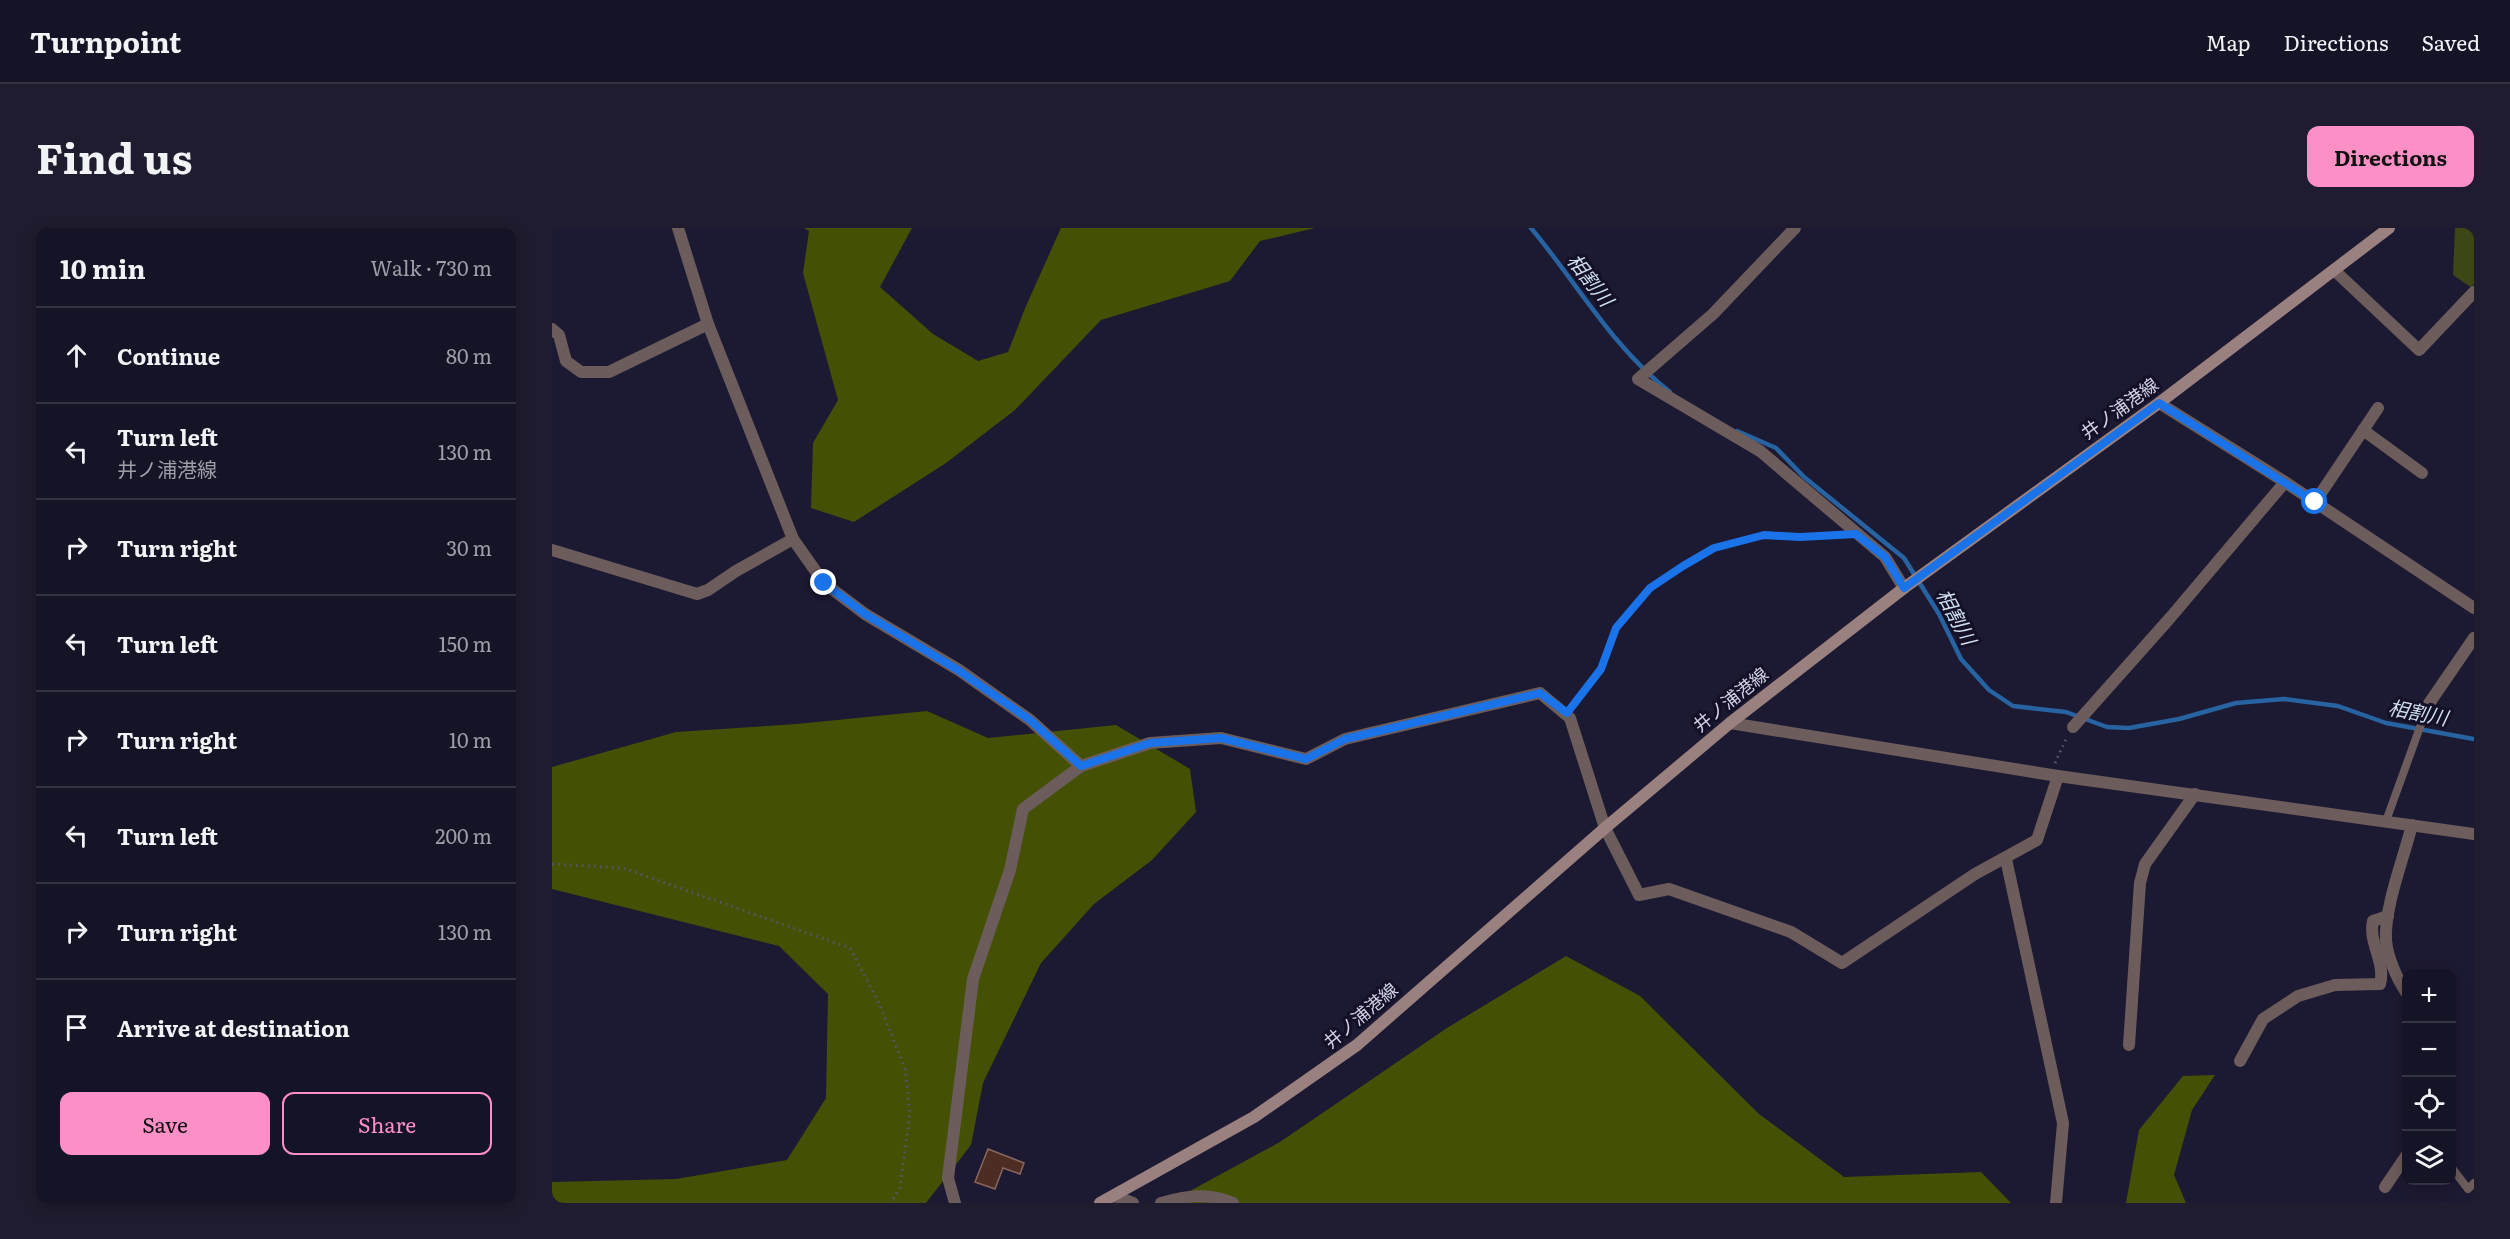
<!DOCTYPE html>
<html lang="en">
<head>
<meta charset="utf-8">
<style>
	:root { --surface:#151326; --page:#1e1c2e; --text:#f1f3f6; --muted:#9d9ea7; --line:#343243; --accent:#fb8fc6 }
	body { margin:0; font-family:Literata,"Noto Sans JP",serif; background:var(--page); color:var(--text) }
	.controls { position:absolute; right:18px; bottom:18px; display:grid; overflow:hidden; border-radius:12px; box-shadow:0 3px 15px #0003 }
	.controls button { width:54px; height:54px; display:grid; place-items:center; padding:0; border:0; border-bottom:2px solid var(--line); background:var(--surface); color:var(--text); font:30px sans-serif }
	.stop { position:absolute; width:18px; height:18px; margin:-14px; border:4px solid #1a73e8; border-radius:50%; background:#fff }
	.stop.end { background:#1a73e8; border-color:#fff; box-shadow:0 2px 6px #0008 }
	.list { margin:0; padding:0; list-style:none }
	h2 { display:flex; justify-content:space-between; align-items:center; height:78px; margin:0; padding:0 24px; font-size:26px }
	h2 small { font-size:20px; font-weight:400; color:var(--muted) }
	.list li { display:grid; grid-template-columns:39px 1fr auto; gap:18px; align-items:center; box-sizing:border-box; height:96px; padding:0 24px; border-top:2px solid var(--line) }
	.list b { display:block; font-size:22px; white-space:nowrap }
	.list p { margin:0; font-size:20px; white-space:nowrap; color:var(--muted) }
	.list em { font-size:20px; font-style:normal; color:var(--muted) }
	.actions { display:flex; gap:12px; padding:18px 24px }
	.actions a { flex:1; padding:14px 0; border:2px solid var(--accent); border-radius:12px; text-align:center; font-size:21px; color:var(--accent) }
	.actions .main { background:var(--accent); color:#111 }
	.icon { flex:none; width:33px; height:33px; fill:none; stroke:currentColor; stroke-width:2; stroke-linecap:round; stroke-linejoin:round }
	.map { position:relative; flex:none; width:1922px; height:975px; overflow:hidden; border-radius:12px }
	header { display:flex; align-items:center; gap:36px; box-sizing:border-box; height:84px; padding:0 30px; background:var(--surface); border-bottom:2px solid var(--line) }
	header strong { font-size:28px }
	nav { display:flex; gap:33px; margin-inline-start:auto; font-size:21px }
	.intro { display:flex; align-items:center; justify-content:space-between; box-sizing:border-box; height:144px; padding:0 36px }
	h1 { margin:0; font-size:42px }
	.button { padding:15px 27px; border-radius:12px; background:var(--accent); color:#111; font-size:21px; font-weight:700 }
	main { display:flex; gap:36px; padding:0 36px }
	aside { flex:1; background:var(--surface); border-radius:12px; box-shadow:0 3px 15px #0003 }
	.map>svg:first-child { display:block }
</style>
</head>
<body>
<header>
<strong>Turnpoint</strong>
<nav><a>Map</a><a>Directions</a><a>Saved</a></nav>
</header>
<div class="intro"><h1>Find us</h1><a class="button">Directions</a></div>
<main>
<aside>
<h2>10 min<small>Walk · 730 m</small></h2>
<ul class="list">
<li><svg class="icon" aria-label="ahead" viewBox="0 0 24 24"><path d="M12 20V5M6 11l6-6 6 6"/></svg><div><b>Continue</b></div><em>80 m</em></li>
<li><svg class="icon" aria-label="left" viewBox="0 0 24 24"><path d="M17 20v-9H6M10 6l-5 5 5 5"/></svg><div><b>Turn left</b><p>井ノ浦港線</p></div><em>130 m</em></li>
<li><svg class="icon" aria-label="right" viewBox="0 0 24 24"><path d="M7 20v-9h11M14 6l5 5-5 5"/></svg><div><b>Turn right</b></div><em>30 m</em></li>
<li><svg class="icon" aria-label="left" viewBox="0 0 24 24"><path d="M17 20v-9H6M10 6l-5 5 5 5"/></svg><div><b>Turn left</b></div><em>150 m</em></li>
<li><svg class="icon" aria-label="right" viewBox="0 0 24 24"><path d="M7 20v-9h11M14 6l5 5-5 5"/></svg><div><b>Turn right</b></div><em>10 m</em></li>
<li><svg class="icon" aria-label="left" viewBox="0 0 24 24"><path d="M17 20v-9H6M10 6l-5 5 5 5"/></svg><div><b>Turn left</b></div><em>200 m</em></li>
<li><svg class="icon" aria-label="right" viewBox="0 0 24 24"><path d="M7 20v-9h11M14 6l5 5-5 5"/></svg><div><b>Turn right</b></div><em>130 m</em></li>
<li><svg class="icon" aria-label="arrive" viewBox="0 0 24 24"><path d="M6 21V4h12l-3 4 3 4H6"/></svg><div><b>Arrive at destination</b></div></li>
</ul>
<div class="actions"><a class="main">Save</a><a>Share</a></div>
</aside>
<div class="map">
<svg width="1922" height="975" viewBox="0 0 1922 975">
	<rect width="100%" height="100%" fill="#1c1932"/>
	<path fill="#3d4716" d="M1903,0H1922V55L1920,60L1901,47Z"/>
	<g fill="#445105">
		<path d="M252,0H360L328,59L381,106L426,133L456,124L474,78L509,0H763L708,13L678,53L549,92L463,182L394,235L302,294L259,280L261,215L286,172L251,45L257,3Z"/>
		<path d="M375,483L436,510L564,497L638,541L644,584L600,632L542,676L489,735L431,855L419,917L374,975H0V954L124,951L235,932L274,870L276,766L227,718L0,661V539L124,504L245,496Z"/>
		<path d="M1014,728L1088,768L1207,886L1292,949L1429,944L1459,975H616L728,914L895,800Z"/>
		<path d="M1663,847L1640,882L1622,947L1634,975H1574L1587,902L1631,848Z"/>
	</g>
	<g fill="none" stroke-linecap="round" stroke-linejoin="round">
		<g stroke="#2763a1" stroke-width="4.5">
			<path d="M979,0C1025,55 1061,120 1118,164"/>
			<path d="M1185,203L1224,220L1252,249L1352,330L1387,386L1409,431L1437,462L1461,478L1514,484L1555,499L1577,500L1627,491L1684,475L1732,471L1786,478L1834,495L1922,511"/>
		</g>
	</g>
	<path fill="#4b2d24" stroke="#89675d" stroke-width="1.5" d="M436,921L472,935L468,946L451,940L443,961L423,954Z"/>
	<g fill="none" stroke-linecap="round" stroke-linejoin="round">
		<g stroke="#58556c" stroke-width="3" stroke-dasharray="1.5 4.5" stroke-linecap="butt">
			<path d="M1021,477L1049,441L1064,400L1098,360L1131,338L1162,320L1212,307H1284"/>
			<path d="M1503,535L1514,511"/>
			<path d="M0,636L71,640L298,720L327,775L353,841L358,885L348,959L339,975"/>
		</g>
		<g stroke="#6c5c5b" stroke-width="8">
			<path d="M1834,593L1876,477"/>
			<path d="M1900,940L1916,961L1922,955"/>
		</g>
		<g stroke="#6c5c5b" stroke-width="12">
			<path d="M126,0L156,96L241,311L272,355L313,386L407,442L478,492L529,538"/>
			<path d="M1243,0L1161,86L1086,151L1208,223L1333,329L1352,360"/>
			<path d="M1782,42L1867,122L1922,64"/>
			<path d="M0,101L7,107L14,133L29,144H57L156,96"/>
			<path d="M1607,175L1733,254L1922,380"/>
			<path d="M1811,202L1870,245"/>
			<path d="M1763,274L1826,180"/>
			<path d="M0,322L145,366L156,362L184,343L241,311"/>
			<path d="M1876,477L1922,410"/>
			<path d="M1521,499L1618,390L1733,254"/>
			<path d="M1454,631L1511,895L1504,975"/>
			<path d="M1854,764C1845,751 1835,728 1834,712C1832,680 1852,629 1860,597"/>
			<path d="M1577,817L1588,655L1593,636L1643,566"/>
			<path d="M1688,833L1711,791L1746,768L1783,757L1828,756C1834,735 1816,714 1821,693L1836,688"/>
			<path d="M1833,959L1854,928"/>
			<path d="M562,968L581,975"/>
			<path d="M403,975L396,950L421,751L458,642L471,581L529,538L598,515L669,510L754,531L793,511L988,465L1018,490L1053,600L1087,667L1117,661L1239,704L1290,735L1423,646L1485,612L1506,548"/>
			<path d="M609,975C634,968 656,964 681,975"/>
		</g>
		<path stroke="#6c5c5b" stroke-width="12" d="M1178,495L1506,548L1922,606"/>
		<path stroke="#9a807f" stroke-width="12" d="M548,975L702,889L805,817L1053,600L1178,495L1352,360L1607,175L1837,0"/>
	</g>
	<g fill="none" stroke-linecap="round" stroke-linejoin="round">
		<path stroke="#1a73e8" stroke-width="8" d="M272,355L313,386L406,442L478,492L529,538L598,515L669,510L754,531L793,511L988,465L1015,485L1049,441L1064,400L1098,360L1131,338L1162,320L1212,307L1248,309L1304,306L1333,329L1352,360L1607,175L1763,274"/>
	</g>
	<g text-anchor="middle" stroke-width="6" stroke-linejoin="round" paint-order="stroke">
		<g font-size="18" fill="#d4d3e5" stroke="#131028">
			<text transform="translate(1568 181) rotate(-36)" y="6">井ノ浦港線</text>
			<text transform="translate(1179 472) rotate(-39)" y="6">井ノ浦港線</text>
			<text transform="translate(809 788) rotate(-40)" y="6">井ノ浦港線</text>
		</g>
		<g font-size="20" font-style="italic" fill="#cfdef0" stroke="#131028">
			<text transform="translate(1038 52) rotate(52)" y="7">相割川</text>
			<text transform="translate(1404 389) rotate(62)" y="7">相割川</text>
			<text transform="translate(1866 485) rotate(11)" y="7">相割川</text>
		</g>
	</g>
</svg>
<div class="controls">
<button>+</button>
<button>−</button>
<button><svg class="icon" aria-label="locate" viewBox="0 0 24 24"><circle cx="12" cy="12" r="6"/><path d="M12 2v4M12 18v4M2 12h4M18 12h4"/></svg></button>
<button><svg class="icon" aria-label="layers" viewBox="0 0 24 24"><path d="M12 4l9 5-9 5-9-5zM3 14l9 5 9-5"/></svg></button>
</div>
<div class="stop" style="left:1763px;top:274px"></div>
<div class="stop end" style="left:272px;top:355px"></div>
</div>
</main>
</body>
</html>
